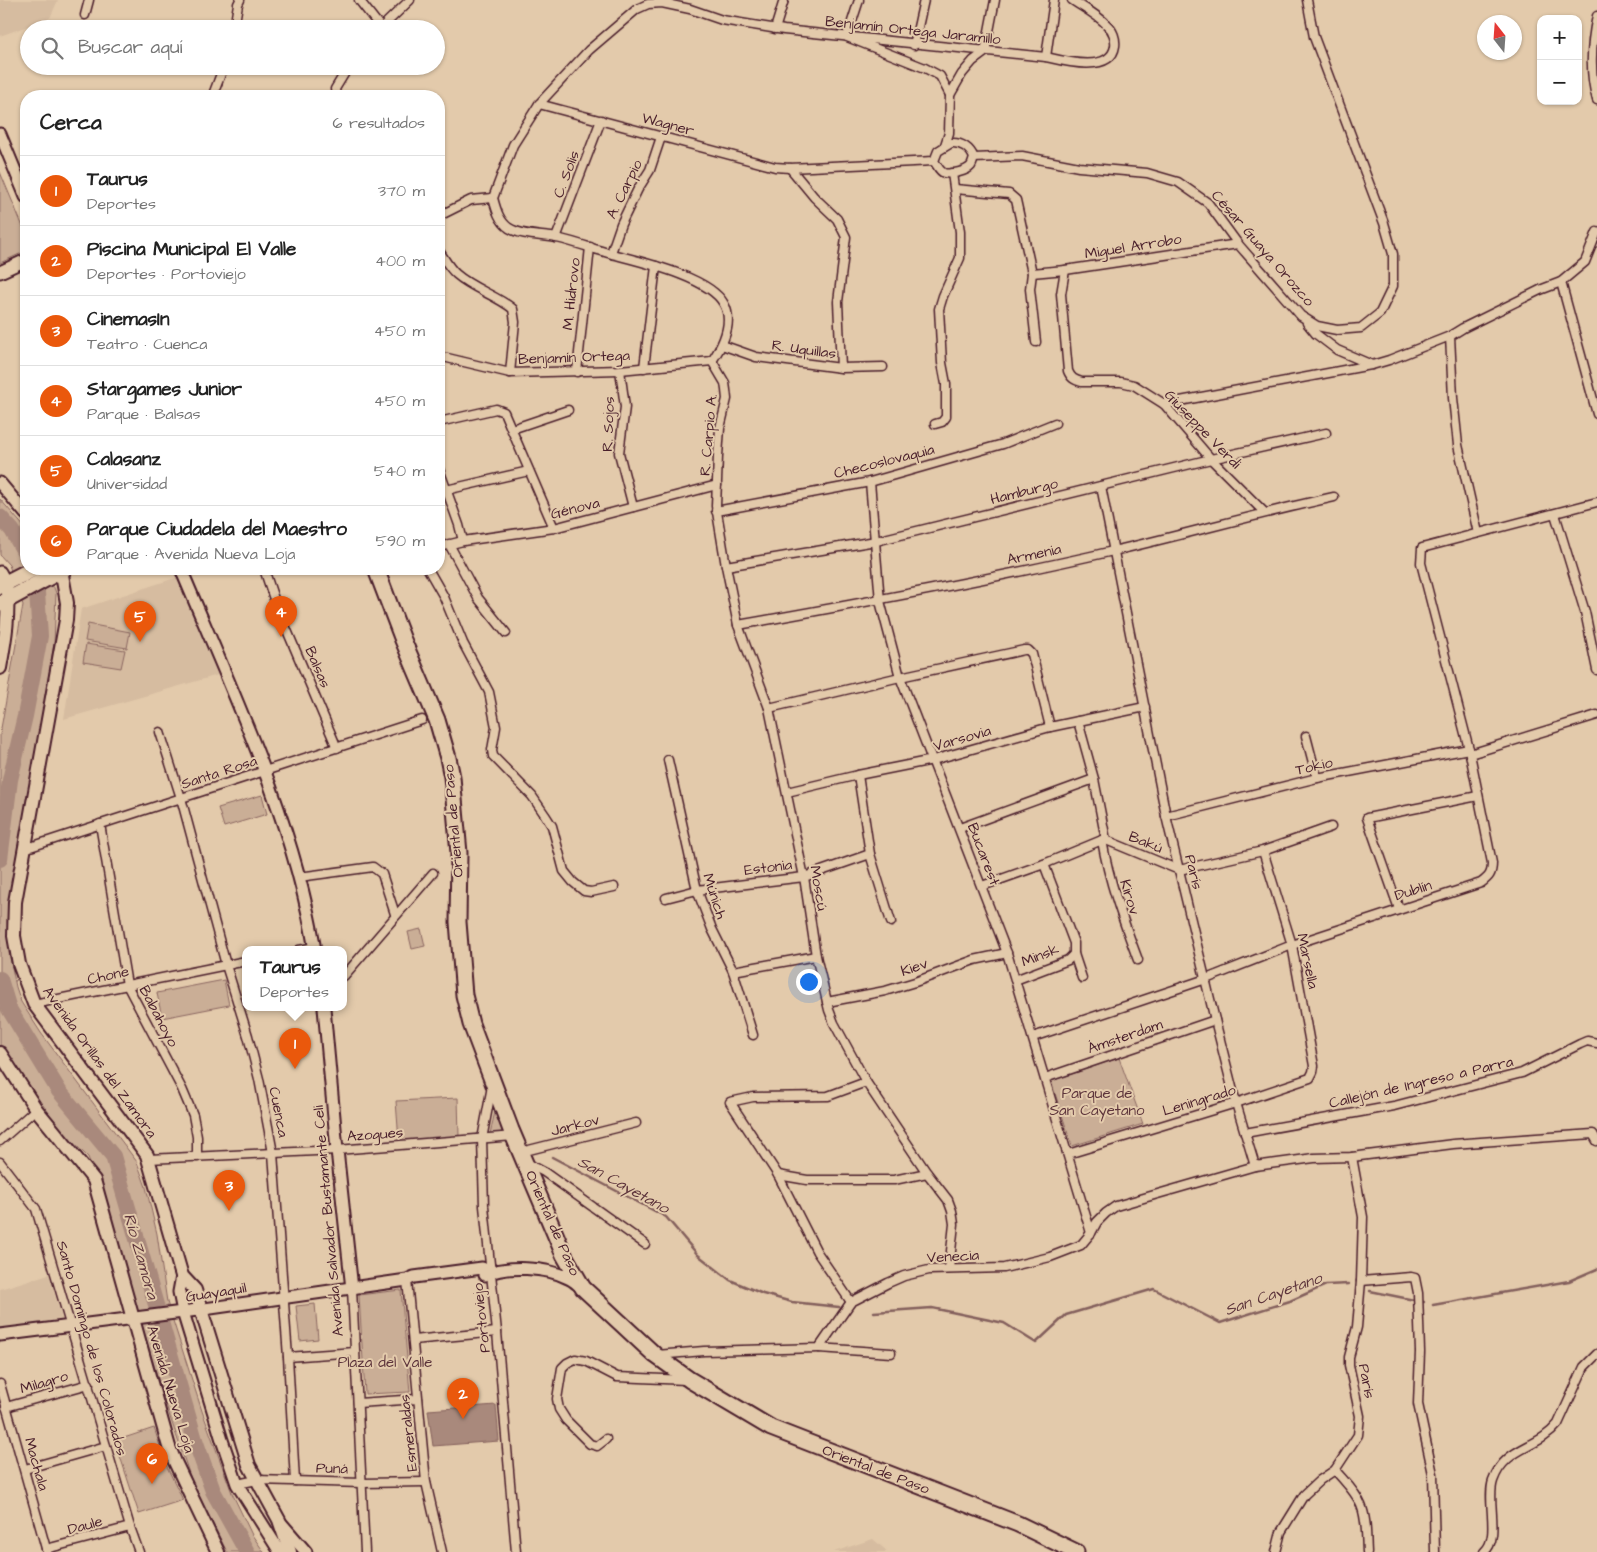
<!DOCTYPE html>
<html lang="es">
<head>
<meta charset="utf-8">
<style>
	:root { --surface:#fff; --page:#f6f6f6; --text:#222; --muted:#767676; --line:#e0e0e0; --accent:#ea580c }
	body { margin:0; font-family:"Architects Daughter",sans-serif; background:var(--page); color:var(--text) }
	.controls { position:absolute; right:15px; top:15px; display:grid; overflow:hidden; border-radius:10px; box-shadow:0 1px 4px #0004 }
	.controls button { width:45px; height:45px; display:grid; place-items:center; padding:0; border:0; border-bottom:1px solid var(--line); background:var(--surface); color:var(--text); font:25px sans-serif }
	.compass { position:absolute; left:1477px; top:15px; width:45px; height:45px; border-radius:50%; background:var(--surface); box-shadow:0 1px 4px #0004; rotate:343deg }
	.you { position:absolute; left:808px; top:981px; width:18px; height:18px; margin:-12px; border:4px solid #fff; border-radius:50%; background:#1a73e8; box-shadow:0 0 0 8px #1a73e833 }
	.badge { display:grid; place-items:center; width:32px; height:32px; border-radius:50%; background:var(--accent); color:#fff; font-size:16px; font-weight:700 }
	.pin { position:absolute; translate:-50% -41px; filter:drop-shadow(0 1px 2px #0008) }
	.pin::after { content:''; position:absolute; top:26px; width:18px; height:15px; background:inherit; clip-path:polygon(0 0,100% 0,50% 100%) }
	.popup { position:absolute; left:242px; top:946px; width:105px; height:65px; box-sizing:border-box; display:grid; place-content:center; border-radius:10px; background:var(--surface); filter:drop-shadow(0 1px 4px #0005); font-size:16px; white-space:nowrap; color:var(--muted) }
	.popup b { font-size:19px; color:var(--text) }
	.popup::after { content:''; position:absolute; left:50%; top:100%; margin-left:-10px; border:10px solid transparent; border-top-color:var(--surface) }
	.list { margin:0; padding:0; list-style:none }
	h2 { display:flex; justify-content:space-between; align-items:center; height:65px; margin:0; padding:0 20px; font-size:21px }
	h2 small { font-size:16px; font-weight:400; color:var(--muted) }
	.list li { display:grid; grid-template-columns:32px 1fr auto; gap:15px; align-items:center; box-sizing:border-box; height:70px; padding:0 20px; border-top:1px solid var(--line) }
	.list b { display:block; font-size:19px; white-space:nowrap }
	.list p { margin:0; font-size:16px; white-space:nowrap; color:var(--muted) }
	.list em { font-size:16px; font-style:normal; color:var(--muted) }
	.icon { flex:none; width:28px; height:28px; fill:none; stroke:currentColor; stroke-width:2; stroke-linecap:round; stroke-linejoin:round }
	.map { position:relative; flex:none; width:1597px; height:1552px; overflow:hidden }
	.search { position:absolute; background:var(--surface); box-shadow:0 1px 4px #0004; left:20px; top:20px; width:425px; height:55px; display:flex; align-items:center; gap:12px; box-sizing:border-box; padding:0 18px; border-radius:28px; color:var(--muted); font-size:19px }
	.panel { position:absolute; background:var(--surface); box-shadow:0 1px 4px #0004; left:20px; top:90px; width:425px; height:485px; border-radius:20px }
	.map>svg:first-child { display:block }
</style>
</head>
<body>
<div class="map">
<svg width="1597" height="1552" viewBox="0 0 1597 1552">
	<rect width="100%" height="100%" fill="#e3caab"/>
	<filter id="ink" filterUnits="userSpaceOnUse"><feTurbulence type="fractalNoise" baseFrequency=".02" numOctaves="2"/><feDisplacementMap in="SourceGraphic" scale="10" xChannelSelector="R" yChannelSelector="G"/><feConvolveMatrix kernelMatrix="1 2 1 2 8 2 1 2 1" color-interpolation-filters="sRGB"/></filter>
	<g filter="url(#ink)">
		<g fill="#d6bca0">
			<path d="M0,0H58L50,18L0,36Z"/>
			<path d="M178,577L218,675L64,719L81,609Z"/>
			<path d="M49,1274L62,1319L0,1329V1289Z"/>
			<path d="M873,1539L888,1552H834Z"/>
		</g>
		<g fill="#caae96" stroke="#8a6660">
			<path d="M0,172L26,234V251L0,263Z"/>
			<path d="M0,499L26,529V569H47L56,593L54,644L7,920L9,953L16,987L21,1002L41,1033L137,1162L146,1187L157,1234L167,1302L202,1411L232,1493L252,1535L264,1552H227L192,1482L164,1399L109,1213L88,1157L44,1114L0,1056V734L23,605L9,565L0,555Z"/>
			<path d="M88,624L130,632L127,648L85,641Z"/>
			<path d="M86,644L125,650L121,668L83,662Z"/>
			<path d="M262,795L267,814L224,827L218,808Z"/>
			<path d="M421,929L425,946L412,949L408,932Z"/>
			<path d="M224,980L229,1005L162,1018L157,993Z"/>
			<path d="M1119,1058L1143,1124L1072,1146L1051,1081Z"/>
			<path d="M458,1098L459,1136L399,1141L396,1101Z"/>
			<path d="M497,1102L507,1133L490,1134Z"/>
			<path d="M401,1290L410,1392L365,1394L359,1295Z"/>
			<path d="M315,1304L318,1339L300,1341L296,1306Z"/>
			<path d="M154,1428L167,1467L183,1500L139,1514L115,1441Z"/>
		</g>
		<path fill="#a9897b" stroke="#835f5b" d="M496,1405L499,1441L433,1446L428,1410Z"/>
		<g fill="none" stroke-linecap="round" stroke-linejoin="round">
			<g stroke="#835f5b" stroke-width="2.5">
				<path d="M552,1157L666,1217L698,1255L730,1280L763,1294L792,1302L839,1307"/>
				<path d="M1370,1291L1424,1302"/>
				<path d="M1433,1305L1569,1281L1597,1269"/>
				<path d="M874,1312L932,1308L1004,1323L1036,1343L1066,1315L1154,1289L1220,1323L1290,1301L1326,1285L1349,1284"/>
			</g>
			<g stroke="#a9897b" stroke-width="16">
				<path d="M0,517L12,530L26,555"/>
				<path d="M0,859L10,780L25,716L40,636L36,578L33,571"/>
				<path d="M0,979L9,1009L59,1091L113,1156L195,1440L213,1491L247,1552"/>
			</g>
			<g stroke="#4a1f2b" stroke-width="11">
				<g id="street">
					<path d="M359,0L381,28"/>
					<path d="M859,0L847,37L925,68L940,76L950,95"/>
					<path d="M85,15L89,0"/>
					<path d="M1597,16C1591,44 1589,72 1597,100"/>
					<path d="M234,29L238,4L240,0"/>
					<path d="M380,29L410,0"/>
					<path d="M775,29L784,0"/>
					<path d="M914,45L924,0"/>
					<path d="M1046,57L1054,0"/>
					<path d="M214,96V92L224,66"/>
					<path d="M336,96L335,89L349,66"/>
					<path d="M539,104L775,167L790,168L934,161"/>
					<path d="M951,143C961,142 970,148 974,158C973,160 973,163 971,166C967,171 951,175 944,173C939,171 937,165 934,161L938,151Z"/>
					<path d="M945,145L949,133L950,95L962,74L973,61L985,52L995,0"/>
					<path d="M974,158L1022,156L1079,167L1147,173L1178,182L1208,203L1238,244L1301,316L1317,326L1337,330L1361,328L1380,313L1393,286V254L1384,223L1314,37L1307,0"/>
					<path d="M790,168L814,197L837,219L846,237L838,302L841,368"/>
					<path d="M955,189L1009,194L1016,200L1032,273L1030,289L1036,342"/>
					<path d="M439,216L471,200L493,198"/>
					<path d="M556,238L601,120"/>
					<path d="M439,251C444,258 449,268 456,274C473,289 496,295 513,309L515,322L510,373"/>
					<path d="M611,253L621,224L638,189L650,170L661,137"/>
					<path d="M1065,270L1061,294L1068,371C1071,378 1074,380 1082,382H1121L1134,385L1164,404L1211,459L1264,512"/>
					<path d="M1032,273L1065,270L1238,244"/>
					<path d="M1561,282L1597,414"/>
					<path d="M1307,323L1316,334L1337,350L1372,365L1389,360L1450,336L1463,328L1540,290L1561,282L1585,262L1597,232"/>
					<path d="M1450,336L1453,398L1458,445L1478,533"/>
					<path d="M722,345L756,357L841,368L883,367"/>
					<path d="M439,356L510,373L620,370L712,361"/>
					<path d="M712,361C722,346 734,322 724,304C709,276 637,261 608,253C591,248 574,242 557,238C542,235 522,236 509,228C499,221 496,209 493,198L513,145L539,104L589,50L637,9L648,4L662,3L690,9L722,20L784,30L1046,57C1063,61 1111,74 1115,46C1116,39 1113,30 1107,25C1098,15 1084,8 1072,0"/>
					<path d="M712,361L725,383L726,390L727,399L720,428L718,456L716,506L726,566L738,625L769,708L804,877L816,956L829,1010L834,1023L866,1082L927,1173L948,1200L952,1211L954,1224L949,1269"/>
					<path d="M644,368L656,266"/>
					<path d="M620,370L625,407L619,453L633,507"/>
					<path d="M577,372L590,247"/>
					<path d="M1164,404L1371,365"/>
					<path d="M439,422L496,409L504,412L554,528"/>
					<path d="M935,424L942,422L946,417V384L942,363L939,309L943,296L960,258V232L952,173"/>
					<path d="M512,429L568,410"/>
					<path d="M439,469L459,525L463,541"/>
					<path d="M870,482L880,601L900,677L1007,953L1091,1233"/>
					<path d="M1101,486L1166,816L1215,1020L1236,1103L1255,1166"/>
					<path d="M446,490L529,471"/>
					<path d="M716,511L870,482L1003,444L1055,423"/>
					<path d="M1555,514L1585,612L1597,670"/>
					<path d="M449,544L478,598L506,633"/>
					<path d="M439,547L463,541L554,528L717,485"/>
					<path d="M726,566L876,541L1211,459L1326,433"/>
					<path d="M264,569L275,602L337,748"/>
					<path d="M428,569L444,597L463,643L489,692L496,727L492,750L493,756L532,796L545,815L552,826L564,871L573,882L584,891L591,892L614,887"/>
					<path d="M738,625C863,603 989,580 1113,551C1187,534 1260,513 1334,497"/>
					<path d="M769,708L900,677L1024,650H1028L1032,654L1050,727"/>
					<path d="M1078,721L1094,779L1106,840"/>
					<path d="M160,732L181,798L226,965L248,1036L259,1079L273,1153L288,1357L295,1481"/>
					<path d="M1306,736L1317,778"/>
					<path d="M1470,754L1597,715"/>
					<path d="M668,760L697,890L712,929L733,971L753,1035"/>
					<path d="M858,775L870,854L891,922"/>
					<path d="M787,792L858,775L933,760L1050,727L1145,707"/>
					<path d="M1166,816L1317,778L1469,749"/>
					<path d="M100,824L127,985L182,1089L193,1115L197,1137V1157"/>
					<path d="M960,828L1094,779"/>
					<path d="M1102,840C1109,882 1123,920 1138,960"/>
					<path d="M24,849L422,720"/>
					<path d="M1044,864L1074,943V954L1082,978"/>
					<path d="M299,877L373,867L382,874L395,914"/>
					<path d="M982,886L1044,864L1102,840H1106L1179,870L1263,851L1331,827"/>
					<path d="M666,898L697,890L804,877L870,854"/>
					<path d="M1399,909L1367,818L1478,796"/>
					<path d="M299,950L315,947"/>
					<path d="M733,971L816,956"/>
					<path d="M344,976L433,873"/>
					<path d="M1015,980L1068,960L1074,954"/>
					<path d="M827,1002L885,991L915,982L974,960L1007,953"/>
					<path d="M34,1004L246,961"/>
					<path d="M1033,1037L1206,979L1292,945L1481,883C1489,877 1492,874 1492,863L1469,749L1421,563L1422,548L1597,502"/>
					<path d="M1045,1078L1215,1020"/>
					<path d="M492,1086L482,1139L484,1206L497,1332L516,1552"/>
					<path d="M1245,1133L1394,1106L1522,1073L1580,1044L1587,1041L1597,1043"/>
					<path d="M0,1141L36,1109"/>
					<path d="M521,1152L636,1123"/>
					<path d="M1068,1154L1236,1103L1310,1078L1313,1072L1314,1066L1292,945L1263,851"/>
					<path d="M149,1159L337,1150L514,1136"/>
					<path d="M0,1162L36,1209L130,1527L139,1552"/>
					<path d="M527,1163L544,1172L645,1244"/>
					<path d="M778,1175L807,1180H894L927,1173"/>
					<path d="M407,1280L426,1482L442,1552"/>
					<path d="M1361,1281L1411,1277L1415,1278L1418,1293L1420,1352L1418,1404L1433,1474L1435,1552"/>
					<path d="M352,1289L365,1552"/>
					<path d="M851,1302L817,1252L778,1175L730,1102L753,1097L828,1096L866,1082"/>
					<path d="M413,1340L497,1332"/>
					<path d="M819,1348L891,1353"/>
					<path d="M657,1355L704,1351L819,1348L851,1302L888,1283L904,1276L929,1270L1004,1268L1050,1257L1081,1245L1091,1233L1097,1222L1106,1213L1116,1206L1255,1166L1314,1158L1352,1157L1453,1144L1593,1134L1597,1141"/>
					<path d="M288,1357L355,1352"/>
					<path d="M0,1384L47,1552"/>
					<path d="M358,1403L418,1399"/>
					<path d="M6,1407L89,1384"/>
					<path d="M606,1439L597,1446L590,1444L566,1420L559,1409L557,1399L562,1368L567,1363L575,1359L586,1361L617,1377L686,1380"/>
					<path d="M25,1469L106,1446"/>
					<path d="M1335,1470C1344,1481 1356,1492 1361,1505C1367,1519 1366,1537 1367,1552"/>
					<path d="M237,1484L257,1480L362,1483L426,1482"/>
					<path d="M46,1549L130,1527"/>
					<path d="M1276,1552L1281,1532L1304,1495L1320,1480L1335,1470L1358,1435L1360,1416L1349,1365V1357L1357,1327L1361,1281L1363,1217L1352,1157"/>
					<path d="M1484,1552C1501,1538 1486,1500 1493,1481C1505,1446 1537,1450 1558,1424L1584,1367L1597,1354"/>
				</g>
			</g>
			<g stroke="#4a1f2b" stroke-width="15">
				<g id="secondary">
					<path d="M0,134L26,197"/>
					<path d="M0,272L26,260"/>
					<path d="M0,483L26,514"/>
					<path d="M181,569C232,691 293,818 315,950"/>
					<path d="M0,572L6,583"/>
					<path d="M324,1008L337,1150L352,1289"/>
					<path d="M485,1275C506,1265 547,1267 568,1278C573,1280 577,1284 581,1287"/>
					<path d="M182,1276L179,1292L183,1312L222,1440L237,1484L280,1552"/>
					<path d="M0,1335L183,1312L407,1280L414,1277L482,1268L490,1273"/>
					<path d="M281,1523L306,1552"/>
				</g>
			</g>
			<g stroke="#4a1f2b" stroke-width="16">
				<g id="primary">
					<path d="M61,569L67,603L66,620L15,902L14,936L19,964L34,1004L147,1155L182,1276L195,1290L249,1465L279,1520L290,1552"/>
					<path d="M0,668C5,640 10,612 6,583"/>
					<path d="M0,1053L36,1109L94,1180L169,1447L175,1462L218,1552"/>
				</g>
			</g>
			<g stroke="#4a1f2b" stroke-width="19">
				<g id="highway">
					<path d="M376,569L403,640L437,720L448,758L452,777L459,853L458,922L464,995L471,1024L511,1130L564,1255L583,1288L655,1355L690,1380L771,1428L1018,1524L1076,1552"/>
					<path d="M0,586L33,569"/>
					<path d="M0,604L64,569"/>
				</g>
			</g>
			<use href="#street" stroke="#e3caab" stroke-width="8"/>
			<use href="#secondary" stroke="#e3caab" stroke-width="11"/>
			<use href="#primary" stroke="#e3caab" stroke-width="12"/>
			<use href="#highway" stroke="#e3caab" stroke-width="15"/>
		</g>
	</g>
	<g text-anchor="middle" stroke-width="4" stroke-linejoin="round" paint-order="stroke">
		<g font-size="15" fill="#4a1f2b" stroke="#e3caab">
			<text transform="translate(913 30) rotate(6)" y="5">Benjamín Ortega Jaramillo</text>
			<text transform="translate(668 124) rotate(15)" y="5">Wagner</text>
			<text transform="translate(566 174) rotate(-69)" y="5">C. Solis</text>
			<text transform="translate(624 189) rotate(-64)" y="5">A. Carpio</text>
			<text transform="translate(1133 246) rotate(-9)" y="5">Miguel Arrobo</text>
			<text transform="translate(1263 248) rotate(49)" y="5">César Guaya Orozco</text>
			<text transform="translate(571 294) rotate(-84)" y="5">M. Hidrovo</text>
			<text transform="translate(804 349) rotate(8)" y="5">R. Uquillas</text>
			<text transform="translate(574 357) rotate(-2)" y="5">Benjamín Ortega</text>
			<text transform="translate(608 424) rotate(-88)" y="5">R. Sojos</text>
			<text transform="translate(1203 429) rotate(46)" y="5">Giuseppe Verdi</text>
			<text transform="translate(708 435) rotate(-85)" y="5">R. Carpio A.</text>
			<text transform="translate(884 461) rotate(-14)" y="5">Checoslovaquia</text>
			<text transform="translate(1024 491) rotate(-14)" y="5">Hamburgo</text>
			<text transform="translate(575 508) rotate(-14)" y="5">Génova</text>
			<text transform="translate(1034 554) rotate(-12)" y="5">Armenia</text>
			<text transform="translate(318 667) rotate(67)" y="5">Balsas</text>
			<text transform="translate(962 738) rotate(-16)" y="5">Varsovia</text>
			<text transform="translate(1314 766) rotate(-13)" y="5">Tokio</text>
			<text transform="translate(219 772) rotate(-18)" y="5">Santa Rosa</text>
			<text transform="translate(453 821) rotate(-95)" y="5">Oriental de Paso</text>
			<text transform="translate(1146 842) rotate(22)" y="5">Bakú</text>
			<text transform="translate(984 854) rotate(69)" y="5">Bucarest</text>
			<text transform="translate(768 867) rotate(-7)" y="5">Estonia</text>
			<text transform="translate(1194 872) rotate(76)" y="5">París</text>
			<text transform="translate(819 888) rotate(80)" y="5">Moscú</text>
			<text transform="translate(1413 890) rotate(-18)" y="5">Dublín</text>
			<text transform="translate(715 896) rotate(72)" y="5">Múnich</text>
			<text transform="translate(1130 897) rotate(73)" y="5">Kirov</text>
			<text transform="translate(1040 955) rotate(-21)" y="5">Minsk</text>
			<text transform="translate(1308 961) rotate(78)" y="5">Marsella</text>
			<text transform="translate(914 967) rotate(-19)" y="5">Kiev</text>
			<text transform="translate(108 975) rotate(-12)" y="5">Chone</text>
			<text transform="translate(159 1016) rotate(62)" y="5">Babahoyo</text>
			<text transform="translate(1125 1036) rotate(-19)" y="5">Ámsterdam</text>
			<text transform="translate(100 1062) rotate(54)" y="5">Avenida Orillas del Zamora</text>
			<text transform="translate(1421 1082) rotate(-13)" y="5">Callejón de Ingreso a Parra</text>
			<text transform="translate(1199 1100) rotate(-17)" y="5">Leningrado</text>
			<text transform="translate(279 1112) rotate(79)" y="5">Cuenca</text>
			<text transform="translate(575 1125) rotate(-14)" y="5">Jarkov</text>
			<text transform="translate(375 1134) rotate(-4)" y="5">Azogues</text>
			<text transform="translate(328 1221) rotate(-95)" y="5">Avenida Salvador Bustamante Celi</text>
			<text transform="translate(553 1223) rotate(66)" y="5">Oriental de Paso</text>
			<text transform="translate(953 1256) rotate(-3)" y="5">Venecia</text>
			<text transform="translate(216 1292) rotate(-9)" y="5">Guayaquil</text>
			<text transform="translate(481 1318) rotate(-96)" y="5">Portoviejo</text>
			<text transform="translate(92 1348) rotate(74)" y="5">Santo Domingo de los Colorados</text>
			<text transform="translate(1367 1381) rotate(79)" y="5">París</text>
			<text transform="translate(44 1382) rotate(-16)" y="5">Milagro</text>
			<text transform="translate(171 1389) rotate(73)" y="5">Avenida Nueva Loja</text>
			<text transform="translate(408 1433) rotate(-96)" y="5">Esmeraldas</text>
			<text transform="translate(37 1464) rotate(74)" y="5">Machala</text>
			<text transform="translate(332 1468) rotate(2)" y="5">Puná</text>
			<text transform="translate(876 1469) rotate(21)" y="5">Oriental de Paso</text>
			<text transform="translate(85 1525) rotate(-15)" y="5">Daule</text>
		</g>
		<g font-size="15" fill="#5d343b" stroke="#e3caab">
			<text x="1097" y="1098">Parque de<tspan x="1097" dy="17">San Cayetano</tspan></text>
			<text x="385" y="1367">Plaza del Valle</text>
		</g>
		<g font-size="16" font-style="italic" fill="#5d343b" stroke="#e3caab">
			<text transform="translate(624 1184) rotate(29)" y="6">San Cayetano</text>
			<text transform="translate(142 1256) rotate(74)" y="6">Río Zamora</text>
			<text transform="translate(1273 1293) rotate(-19)" y="6">San Cayetano</text>
		</g>
	</g>
</svg>
<div class="controls">
<button>+</button>
<button>−</button>
</div>
<svg class="compass" viewBox="-18 -18 36 36"><path d="M0-13l5 13h-10z" fill="#e53935"/><path d="M0 13l5-13h-10z" fill="#767676"/></svg>
<div class="you"></div>
<div class="pin badge" style="left:295px;top:1069px">1</div>
<div class="popup"><b>Taurus</b>Deportes</div>
<div class="pin badge" style="left:463px;top:1419px">2</div>
<div class="pin badge" style="left:229px;top:1211px">3</div>
<div class="pin badge" style="left:281px;top:637px">4</div>
<div class="pin badge" style="left:140px;top:642px">5</div>
<div class="pin badge" style="left:152px;top:1484px">6</div>
<div class="search"><svg class="icon" aria-label="search" viewBox="0 0 24 24"><circle cx="10" cy="10" r="6"/><path d="M15 15l6 6"/></svg>Buscar aquí</div>
<section class="panel">
<h2>Cerca<small>6 resultados</small></h2>
<ul class="list">
<li><span class="badge">1</span><div><b>Taurus</b><p>Deportes</p></div><em>370 m</em></li>
<li><span class="badge">2</span><div><b>Piscina Municipal El Valle</b><p>Deportes · Portoviejo</p></div><em>400 m</em></li>
<li><span class="badge">3</span><div><b>CinemasIn</b><p>Teatro · Cuenca</p></div><em>450 m</em></li>
<li><span class="badge">4</span><div><b>Stargames Junior</b><p>Parque · Balsas</p></div><em>450 m</em></li>
<li><span class="badge">5</span><div><b>Calasanz</b><p>Universidad</p></div><em>540 m</em></li>
<li><span class="badge">6</span><div><b>Parque Ciudadela del Maestro</b><p>Parque · Avenida Nueva Loja</p></div><em>590 m</em></li>
</ul>
</section>
</div>
</body>
</html>
